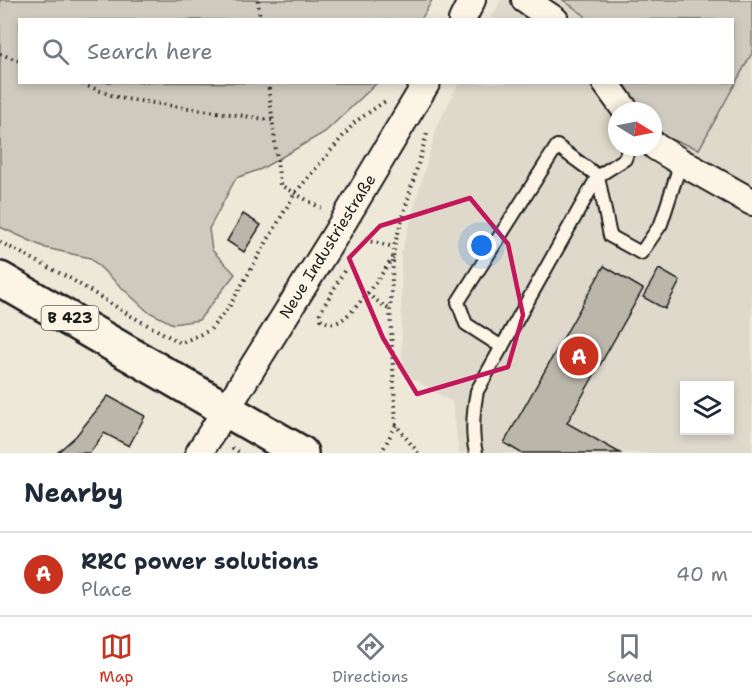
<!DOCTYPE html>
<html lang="en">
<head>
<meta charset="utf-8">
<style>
	:root { --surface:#fff; --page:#f2f2f3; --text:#1f2937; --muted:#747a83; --line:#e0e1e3; --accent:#c8321e }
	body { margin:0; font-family:"Shantell Sans",sans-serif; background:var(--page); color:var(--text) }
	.controls { position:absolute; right:18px; bottom:18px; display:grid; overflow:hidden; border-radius:0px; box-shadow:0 3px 9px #0003 }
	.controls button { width:54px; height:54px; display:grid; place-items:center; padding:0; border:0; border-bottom:2px solid var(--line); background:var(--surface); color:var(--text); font:30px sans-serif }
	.compass { position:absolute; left:608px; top:102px; width:54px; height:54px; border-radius:50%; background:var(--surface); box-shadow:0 3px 9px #0003; rotate:100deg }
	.you { position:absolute; left:482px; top:246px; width:21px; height:21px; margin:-15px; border:4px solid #fff; border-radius:50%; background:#1a73e8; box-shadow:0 0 0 9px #1a73e833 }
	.badge { display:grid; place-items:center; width:39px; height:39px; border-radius:50%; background:var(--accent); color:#fff; font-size:20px; font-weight:700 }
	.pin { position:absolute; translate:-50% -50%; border:3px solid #fff; box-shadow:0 2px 6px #0006 }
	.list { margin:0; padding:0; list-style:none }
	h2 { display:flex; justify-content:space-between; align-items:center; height:78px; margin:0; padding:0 24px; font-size:26px }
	h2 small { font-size:20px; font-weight:400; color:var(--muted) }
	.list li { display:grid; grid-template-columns:39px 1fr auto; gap:18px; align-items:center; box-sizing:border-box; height:84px; padding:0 24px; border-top:2px solid var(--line) }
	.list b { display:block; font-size:22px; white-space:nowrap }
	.list p { margin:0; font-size:20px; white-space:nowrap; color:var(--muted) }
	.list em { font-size:20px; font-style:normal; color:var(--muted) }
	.icon { flex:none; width:33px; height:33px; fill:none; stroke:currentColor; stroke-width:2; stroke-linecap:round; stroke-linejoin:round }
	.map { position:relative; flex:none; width:752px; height:453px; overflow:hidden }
	.search { position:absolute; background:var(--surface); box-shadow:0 3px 9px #0003; left:18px; right:18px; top:18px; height:66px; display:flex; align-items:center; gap:15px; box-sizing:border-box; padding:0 21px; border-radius:0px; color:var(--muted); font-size:22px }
	.sheet { height:162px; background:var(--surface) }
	nav { display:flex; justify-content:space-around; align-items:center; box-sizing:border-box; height:84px; border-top:2px solid var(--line); background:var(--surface); font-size:16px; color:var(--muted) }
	nav a { display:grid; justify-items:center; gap:3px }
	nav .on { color:var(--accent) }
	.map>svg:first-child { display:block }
</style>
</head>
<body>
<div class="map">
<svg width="752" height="453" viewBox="0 0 752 453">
	<rect width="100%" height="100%" fill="#eee8d9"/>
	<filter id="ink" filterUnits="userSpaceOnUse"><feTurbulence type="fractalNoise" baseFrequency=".0167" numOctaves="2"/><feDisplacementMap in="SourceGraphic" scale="12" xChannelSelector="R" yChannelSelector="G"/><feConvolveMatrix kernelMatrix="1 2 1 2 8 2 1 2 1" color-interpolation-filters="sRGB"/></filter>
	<g filter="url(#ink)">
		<g fill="#ded9cb" fill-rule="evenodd">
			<path d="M501,0H563L584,15L587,19L491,20Z"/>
			<path d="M752,53V453H459L452,402L402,372L401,254L437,126L459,83H624L641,111H617V147H653V132L699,149ZM684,386H730V430H684Z"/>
		</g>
		<g fill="#cfcabd" stroke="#76736c" stroke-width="1.5">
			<path d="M0,0H432L421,20H20V82L377,83L325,132L261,169L236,178L209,229L212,250L235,274L199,320L173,324L147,311L90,258L46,248L0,227Z"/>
			<path d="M563,0H752V53L699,149L653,133V111H641L624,83L732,82V20L587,19L584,15Z"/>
		</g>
		<g fill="#bab6aa" stroke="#1c1c1c" stroke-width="1.5">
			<path d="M243,214L261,225L244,252L227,241Z"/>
			<path d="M604,266L643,289L567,423L620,453H521L504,443Z"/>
			<path d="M659,269L680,281L665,309L643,297Z"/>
			<path d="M108,396L145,416L129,446L104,433L90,453H57L76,436Z"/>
		</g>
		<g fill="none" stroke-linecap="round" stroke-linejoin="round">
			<g stroke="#1c1c1c" stroke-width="16">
				<g id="lane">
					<path d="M598,176L610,236L641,253L661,224L681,162"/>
					<path d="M502,347L466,324L458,302L557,146L598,176L625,159L629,147"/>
					<path d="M476,453C471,432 473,412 477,391L598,176"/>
				</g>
			</g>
			<g stroke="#1c1c1c" stroke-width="30">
				<g id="street">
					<path d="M525,0L555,20"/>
					<path d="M462,20L472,0"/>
					<path d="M605,82L626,111"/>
					<path d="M653,144L656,147L681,162L752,202"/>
					<path d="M199,453L334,237L427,82"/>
				</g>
			</g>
			<g stroke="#1c1c1c" stroke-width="38">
				<path id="primary" d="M0,279L301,453"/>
			</g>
			<g stroke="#1c1c1c" stroke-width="4" stroke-dasharray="1.5 4.5" stroke-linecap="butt">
				<path d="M258,0L260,20"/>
				<path d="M0,54L20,61"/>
				<path d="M77,82L119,98L272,120"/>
				<path d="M268,82L280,185L321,208"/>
				<path d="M365,240L394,247"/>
				<path d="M0,242L71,279L131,316L181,343L210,330L229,307L295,193L355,122L387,100"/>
				<path d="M344,271L320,313L321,319C326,322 329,324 335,323C353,318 382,273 393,258"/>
				<path d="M367,294L390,310"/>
				<path d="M232,448L240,453"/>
				<path d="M381,453L396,425"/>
				<path d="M418,453L396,425L390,310L394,247L428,130"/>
			</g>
			<use href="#lane" stroke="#fcf5e5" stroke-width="12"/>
			<use href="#street" stroke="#fcf5e5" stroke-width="26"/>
			<use href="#primary" stroke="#fcf5e5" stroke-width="33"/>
		</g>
	</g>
	<path fill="none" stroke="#c2185b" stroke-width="4.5" stroke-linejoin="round" d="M470,198L508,244L523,315L508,367L417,394L383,338L349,258L380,226Z"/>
	<g text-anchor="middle" stroke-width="4.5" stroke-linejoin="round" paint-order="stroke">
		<rect fill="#fcf5e5" stroke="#5f5d58" stroke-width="1.5" x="41.5" y="306" width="57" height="24" rx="4.5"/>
		<g font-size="15" font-weight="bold" fill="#1c1c1c">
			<text x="70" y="323">B 423</text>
		</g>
		<g font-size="16" fill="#1c1c1c" stroke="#fcf5e5">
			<text transform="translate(327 246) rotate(-58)" y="6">Neue Industriestraße</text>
		</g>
	</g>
</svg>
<div class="controls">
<button><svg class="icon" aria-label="layers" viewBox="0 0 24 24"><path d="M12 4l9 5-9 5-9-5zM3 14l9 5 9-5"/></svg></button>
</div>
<svg class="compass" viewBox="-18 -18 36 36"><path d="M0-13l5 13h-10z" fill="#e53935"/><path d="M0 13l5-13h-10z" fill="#747a83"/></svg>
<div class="you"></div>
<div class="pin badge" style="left:579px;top:356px">A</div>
<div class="search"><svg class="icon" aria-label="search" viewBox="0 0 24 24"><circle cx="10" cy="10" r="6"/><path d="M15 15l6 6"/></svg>Search here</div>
</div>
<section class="sheet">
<h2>Nearby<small></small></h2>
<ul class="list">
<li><span class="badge">A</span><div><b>RRC power solutions</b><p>Place</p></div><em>40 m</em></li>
</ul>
</section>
<nav>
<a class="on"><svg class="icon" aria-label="map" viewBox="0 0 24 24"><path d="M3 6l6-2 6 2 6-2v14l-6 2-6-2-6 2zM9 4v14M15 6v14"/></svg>Map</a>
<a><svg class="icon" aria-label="directions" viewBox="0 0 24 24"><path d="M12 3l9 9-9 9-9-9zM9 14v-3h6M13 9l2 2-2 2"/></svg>Directions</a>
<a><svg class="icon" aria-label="saved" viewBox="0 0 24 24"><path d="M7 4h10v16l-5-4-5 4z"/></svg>Saved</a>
</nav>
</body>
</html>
